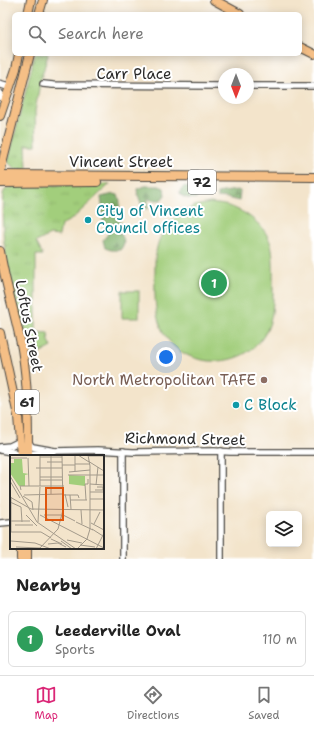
<!DOCTYPE html>
<html lang="en">
<head>
<meta charset="utf-8">
<style>
	:root { --surface:#fff; --page:#f2f2f2; --text:#222; --muted:#767676; --line:#e0e0e0; --accent:#db2777 }
	body { margin:0; font-family:"Shantell Sans",sans-serif; background:var(--page); color:var(--text) }
	.controls { position:absolute; right:12px; bottom:12px; display:grid; overflow:hidden; border-radius:6px; box-shadow:0 2px 10px #0003 }
	.controls button { width:36px; height:36px; display:grid; place-items:center; padding:0; border:0; border-bottom:1px solid var(--line); background:var(--surface); color:var(--text); font:20px sans-serif }
	.compass { position:absolute; left:218px; top:68px; width:36px; height:36px; border-radius:50%; background:var(--surface); box-shadow:0 2px 10px #0003; rotate:180deg }
	.you { position:absolute; left:166px; top:357px; width:14px; height:14px; margin:-10px; border:3px solid #fff; border-radius:50%; background:#1a73e8; box-shadow:0 0 0 6px #1a73e833 }
	.badge { display:grid; place-items:center; width:26px; height:26px; border-radius:50%; background:var(--accent); color:#fff; font-size:13px; font-weight:700 }
	.pin { position:absolute; translate:-50% -50%; border:2px solid #fff; box-shadow:0 1px 4px #0006 }
	.list { margin:0; padding:0; list-style:none }
	h2 { display:flex; justify-content:space-between; align-items:center; height:52px; margin:0; padding:0 16px; font-size:17px }
	h2 small { font-size:13px; font-weight:400; color:var(--muted) }
	.list li { display:grid; grid-template-columns:26px 1fr auto; gap:12px; align-items:center; box-sizing:border-box; height:56px; margin:0 8px 8px; padding:0 8px; border:1px solid var(--line); border-radius:6px }
	.list b { display:block; font-size:15px; white-space:nowrap }
	.list p { margin:0; font-size:13px; white-space:nowrap; color:var(--muted) }
	.list em { font-size:13px; font-style:normal; color:var(--muted) }
	.icon { flex:none; width:22px; height:22px; fill:none; stroke:currentColor; stroke-width:2; stroke-linecap:round; stroke-linejoin:round }
	.map { position:relative; flex:none; width:314px; height:559px; overflow:hidden }
	.search { position:absolute; background:var(--surface); box-shadow:0 2px 10px #0003; left:12px; right:12px; top:12px; height:44px; display:flex; align-items:center; gap:10px; box-sizing:border-box; padding:0 14px; border-radius:6px; color:var(--muted); font-size:15px }
	.sheet { height:116px; background:var(--surface) }
	nav { display:flex; justify-content:space-around; align-items:center; box-sizing:border-box; height:56px; border-top:1px solid var(--line); background:var(--surface); font-size:11px; color:var(--muted) }
	nav a { display:grid; justify-items:center; gap:2px }
	nav .on { color:var(--accent) }
	.map>svg:first-child { display:block }
</style>
</head>
<body>
<div class="map">
<svg width="314" height="559" viewBox="0 0 314 559">
	<defs>
		<pattern id="forest-firs" width="22" height="20" patternUnits="userSpaceOnUse"><rect width="22" height="20" fill="#81b16b"/><path d="M5 1l3.5 6h-7zM16 11l3.5 6h-7z" fill="#6a9058"/></pattern>
		<pattern id="park-tufts" width="24" height="20" patternUnits="userSpaceOnUse"><rect width="24" height="20" fill="#a2ce7b"/><path d="M3 7l-1-3M5 7V3M7 7l1-3M15 17l-1-3M17 17v-4M19 17l1-3" fill="none" stroke="#8cb16a"/></pattern>
	</defs>
	<rect width="100%" height="100%" fill="#fff"/>
	<filter id="ink" filterUnits="userSpaceOnUse"><feTurbulence type="fractalNoise" baseFrequency=".025" numOctaves="2"/><feDisplacementMap in="SourceGraphic" scale="8" xChannelSelector="R" yChannelSelector="G"/><feConvolveMatrix kernelMatrix="1 2 1 2 8 2 1 2 1" color-interpolation-filters="sRGB"/></filter>
	<filter id="wash" filterUnits="userSpaceOnUse"><feTurbulence type="fractalNoise" baseFrequency=".012" numOctaves="4" result="noise"/><feDisplacementMap in="SourceGraphic" scale="16" xChannelSelector="R" yChannelSelector="G"/><feGaussianBlur stdDeviation="0.9" result="paint"/><feColorMatrix in="noise" values="0 0 0 0 0 0 0 0 0 0 0 0 0 0 0 0 0 1.4 0 .05"/><feComposite in="paint" operator="in"/></filter>
	<g filter="url(#wash)">
		<rect width="100%" height="100%" fill="#f3e4cb"/>
		<g fill="#a2ce7b" stroke="#667c53">
			<path d="M210,203C216,204 222,204 228,206C246,211 266,226 271,245C274,258 273,271 273,284C273,303 274,321 263,337C241,370 185,369 165,335C153,316 155,292 155,270C154,245 162,224 184,212C188,210 191,207 195,206C200,205 205,204 210,203Z"/>
			<rect x="122" y="291" width="17" height="27"/>
		</g>
		<g fill="url(#forest-firs)" stroke="#566e4b">
			<path d="M145,186H159L164,188L165,195L161,200H151L148,198V209L142,208C141,201 137,196 137,189Z"/>
			<path d="M185,186C193,188 197,188 200,196C195,200 188,199 182,196L180,193L181,189Z"/>
			<path d="M237,190L240,191L239,201L228,198L217,197V193Z"/>
			<path d="M114,194L118,195L120,201L118,221L122,223L121,226L118,228H113L115,232L120,233C125,240 125,244 120,250H111L105,248L103,240L108,234V230L103,221V213L101,197Z"/>
		</g>
		<g fill="url(#park-tufts)" stroke="#667c53">
			<path d="M35,54H48L40,83L35,111L36,145H26L27,169H15L8,162Z"/>
			<path d="M110,184L72,219L61,225L59,236L50,235L36,242L43,255H36V332L48,333L49,341L52,347L39,354L32,355L29,352L24,325L19,321C9,279 0,237 3,194L5,190L14,186Z"/>
		</g>
	</g>
	<g filter="url(#ink)">
		<g fill="none" stroke-linecap="round" stroke-linejoin="round">
			<g stroke="#494743" stroke-width="8">
				<g id="minor">
					<path d="M43,84L53,85L224,86"/>
					<path d="M248,86H314"/>
					<path d="M28,440L31,446L33,447L55,451"/>
					<path d="M0,447L10,446L20,441"/>
					<path d="M0,450L12,452L19,456"/>
					<path d="M123,451V559"/>
					<path d="M25,454L49,452L55,451L98,450L133,452L214,451L230,452H314"/>
					<path d="M0,523L11,522"/>
					<path d="M221,559V451"/>
				</g>
			</g>
			<g stroke="#494743" stroke-width="9">
				<g id="tertiary">
					<path d="M0,84L10,87"/>
					<path d="M0,94L5,101"/>
				</g>
			</g>
			<g stroke="#494743" stroke-width="10">
				<g id="primary">
					<path d="M214,0L240,14"/>
					<path d="M28,14L31,0"/>
					<path d="M39,14L43,0"/>
					<path d="M300,47L314,54"/>
					<path d="M0,116L16,69L19,54"/>
					<path d="M0,175L314,177"/>
					<path d="M0,178L2,164L30,54"/>
					<path d="M0,183L97,182"/>
					<path d="M0,251C5,284 16,316 22,349C28,384 28,420 28,456"/>
					<path d="M0,333L18,416L21,456"/>
					<path d="M21,548V559"/>
					<path d="M27,548V559"/>
				</g>
			</g>
			<use href="#minor" stroke="#fff" stroke-width="5.5"/>
			<use href="#tertiary" stroke="#fff" stroke-width="7"/>
			<use href="#primary" stroke="#f5bf86" stroke-width="8"/>
		</g>
	</g>
	<g fill="#0f9aa8" stroke="#fff" stroke-width="1.5">
		<circle cx="88" cy="220" r="4"/>
		<circle cx="236" cy="405" r="4"/>
	</g>
	<circle fill="#8d6e63" stroke="#fff" stroke-width="1.5" cx="264" cy="380" r="4"/>
	<g text-anchor="middle" stroke-width="4" stroke-linejoin="round" paint-order="stroke">
		<g fill="#fff" stroke="#6b6b6b" stroke-width="1">
			<rect x="188" y="170" width="28" height="24" rx="3"/>
			<rect x="15" y="390" width="24" height="24" rx="3"/>
		</g>
		<g font-size="14" font-weight="bold" fill="#2b2b2b">
			<text x="202" y="187">72</text>
			<text x="27" y="407">61</text>
		</g>
		<g font-size="15" fill="#2b2b2b" stroke="#fff">
			<text x="134" y="79">Carr Place</text>
			<text x="121" y="167">Vincent Street</text>
			<text transform="translate(29 326) rotate(79)" y="5">Loftus Street</text>
			<text transform="translate(185 439) rotate(1)" y="5">Richmond Street</text>
		</g>
		<g font-size="15" fill="#0d838f" stroke="#fff" text-anchor="start">
			<text x="96" y="216">City of Vincent<tspan x="96" dy="17">Council offices</tspan></text>
			<text x="244" y="410">C Block</text>
		</g>
		<g font-size="15" fill="#785e54" stroke="#fff" text-anchor="end">
			<text x="256" y="385">North Metropolitan TAFE</text>
		</g>
	</g>
	<g transform="translate(10 455)">
		<rect width="94" height="94" fill="#f3e4cb"/>
		<path d="M4,4H12L13,18L19,19L15,20V31H9L0,18V8H4ZM59,20L75,21V31L59,29Z" fill="#a2ce7b"/>
		<path fill="none" stroke="#a39a8b" stroke-width="1" d="M41,0V39M65,0V16M68,0L79,7M79,1H94M30,2H52M0,3H17M18,3L19,31M78,6L94,16M37,7H52M65,9H80M52,10H65M26,13H52M59,17L80,15M58,20H94M0,21L27,67L66,94M30,22H52M30,25H52M0,26L10,43M80,29L94,30M86,30L88,12M30,31H54M30,31V0M11,35L10,31H30M85,35H93V32H87M80,37H94M55,39L58,52M14,40L52,39M52,40H68L69,43M60,40L61,54M13,41L22,47L23,55M0,42L21,54L94,55M80,44H94M60,45H77M76,45L75,29H78V24M0,47L11,52M11,52L12,67M71,55L72,69M16,60L27,71M30,60L94,93M34,60H51M53,60L65,66M1,66H20M28,67L30,32M66,67L83,75M81,68L94,75M84,69L90,57M5,70H23M82,74L93,81M0,77H31L41,83M1,77V42M41,84L52,89M57,85L72,88M1,86L25,88M51,86L62,94M25,88L41,94M38,89L48,88L56,92M70,90L85,92M6,92L30,93M29,94L48,74L53,55L52,0M67,94L77,84L80,74V11L78,0M86,94L94,78"/>
		<path fill="#df570e" fill-opacity="0.15" stroke="#df570e" stroke-width="2" d="M36,33H53V65H36Z"/>
		<rect width="94" height="94" fill="none" stroke="#2b2b2b" stroke-width="2"/>
	</g>
</svg>
<div class="controls">
<button><svg class="icon" aria-label="layers" viewBox="0 0 24 24"><path d="M12 4l9 5-9 5-9-5zM3 14l9 5 9-5"/></svg></button>
</div>
<svg class="compass" viewBox="-18 -18 36 36"><path d="M0-13l5 13h-10z" fill="#e53935"/><path d="M0 13l5-13h-10z" fill="#767676"/></svg>
<div class="you"></div>
<div class="pin badge" style="left:214px;top:283px;background:#2e9e5b">1</div>
<div class="search"><svg class="icon" aria-label="search" viewBox="0 0 24 24"><circle cx="10" cy="10" r="6"/><path d="M15 15l6 6"/></svg>Search here</div>
</div>
<section class="sheet">
<h2>Nearby<small></small></h2>
<ul class="list">
<li><span class="badge" style="background:#2e9e5b">1</span><div><b>Leederville Oval</b><p>Sports</p></div><em>110 m</em></li>
</ul>
</section>
<nav>
<a class="on"><svg class="icon" aria-label="map" viewBox="0 0 24 24"><path d="M3 6l6-2 6 2 6-2v14l-6 2-6-2-6 2zM9 4v14M15 6v14"/></svg>Map</a>
<a><svg class="icon" aria-label="directions" viewBox="0 0 24 24"><path d="M12 3l9 9-9 9-9-9zM9 14v-3h6M13 9l2 2-2 2"/></svg>Directions</a>
<a><svg class="icon" aria-label="saved" viewBox="0 0 24 24"><path d="M7 4h10v16l-5-4-5 4z"/></svg>Saved</a>
</nav>
</body>
</html>
